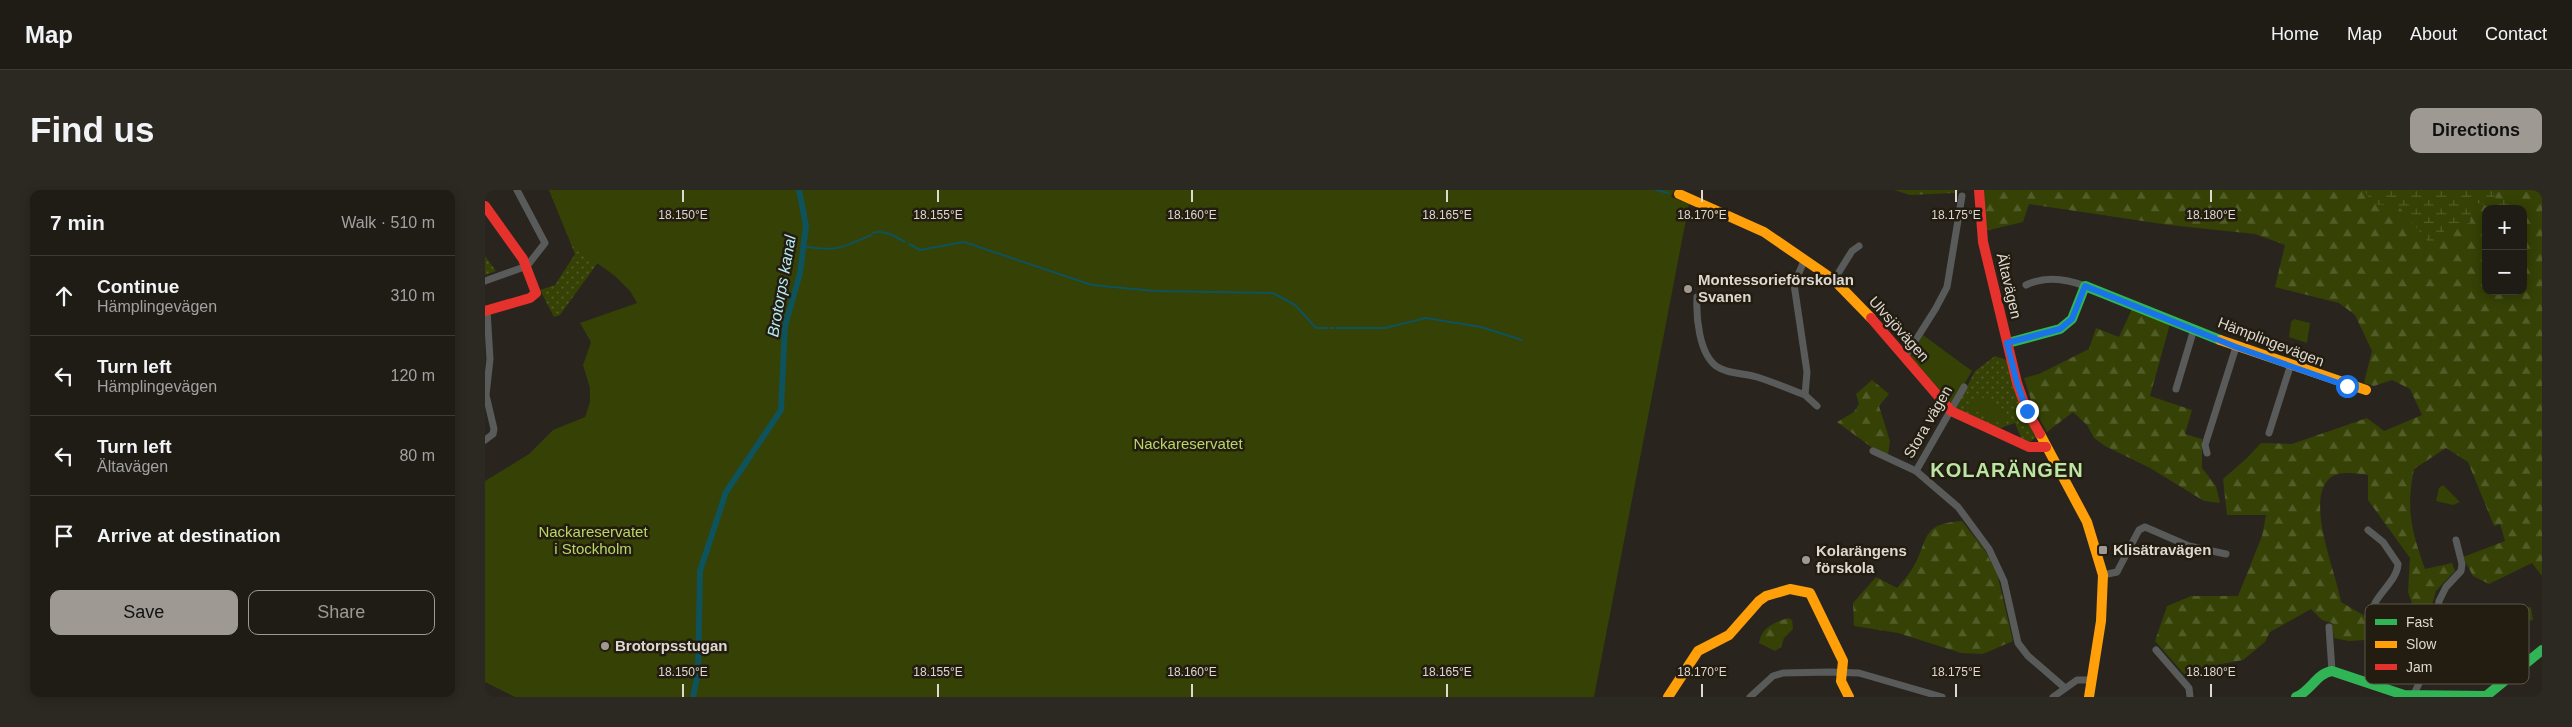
<!DOCTYPE html>
<html lang="en">
<head>
<meta charset="utf-8">
<style>
	:root { --surface:#1f1c16; --page:#2c2923; --text:#f1f3f6; --muted:#a1a1a1; --line:#3c3a35; --accent:#9e9992 }
	body { margin:0; font-family:Helvetica,sans-serif; background:var(--page); color:var(--text) }
	.controls { position:absolute; right:15px; top:15px; display:grid; overflow:hidden; border-radius:10px; box-shadow:0 2px 12px #0003 }
	.controls button { width:45px; height:45px; display:grid; place-items:center; padding:0; border:0; border-bottom:1px solid var(--line); background:var(--surface); color:var(--text); font:25px sans-serif }
	.stop { position:absolute; width:15px; height:15px; margin:-11px; border:4px solid #1a73e8; border-radius:50%; background:#fff }
	.stop.end { background:#1a73e8; border-color:#fff; box-shadow:0 1px 5px #0008 }
	.list { margin:0; padding:0; list-style:none }
	h2 { display:flex; justify-content:space-between; align-items:center; height:65px; margin:0; padding:0 20px; font-size:21px }
	h2 small { font-size:16px; font-weight:400; color:var(--muted) }
	.list li { display:grid; grid-template-columns:32px 1fr auto; gap:15px; align-items:center; box-sizing:border-box; height:80px; padding:0 20px; border-top:1px solid var(--line) }
	.list b { display:block; font-size:19px; white-space:nowrap }
	.list p { margin:0; font-size:16px; white-space:nowrap; color:var(--muted) }
	.list em { font-size:16px; font-style:normal; color:var(--muted) }
	.actions { display:flex; gap:10px; padding:15px 20px }
	.actions a { flex:1; padding:11px 0; border:1px solid var(--accent); border-radius:10px; text-align:center; font-size:18px; color:var(--accent) }
	.actions .main { background:var(--accent); color:#111 }
	.icon { flex:none; width:28px; height:28px; fill:none; stroke:currentColor; stroke-width:2; stroke-linecap:round; stroke-linejoin:round }
	.map { position:relative; flex:none; width:2057px; height:507px; overflow:hidden; border-radius:10px }
	header { display:flex; align-items:center; gap:30px; box-sizing:border-box; height:70px; padding:0 25px; background:var(--surface); border-bottom:1px solid var(--line) }
	header strong { font-size:24px }
	nav { display:flex; gap:28px; margin-inline-start:auto; font-size:18px }
	.intro { display:flex; align-items:center; justify-content:space-between; box-sizing:border-box; height:120px; padding:0 30px }
	h1 { margin:0; font-size:35px }
	.button { padding:12px 22px; border-radius:10px; background:var(--accent); color:#111; font-size:18px; font-weight:700 }
	main { display:flex; gap:30px; padding:0 30px }
	aside { flex:1; background:var(--surface); border-radius:10px; box-shadow:0 2px 12px #0003 }
	.map>svg:first-child { display:block }
</style>
</head>
<body>
<header>
<strong>Map</strong>
<nav><a>Home</a><a>Map</a><a>About</a><a>Contact</a></nav>
</header>
<div class="intro"><h1>Find us</h1><a class="button">Directions</a></div>
<main>
<aside>
<h2>7 min<small>Walk · 510 m</small></h2>
<ul class="list">
<li><svg class="icon" aria-label="ahead" viewBox="0 0 24 24"><path d="M12 20V5M6 11l6-6 6 6"/></svg><div><b>Continue</b><p>Hämplingevägen</p></div><em>310 m</em></li>
<li><svg class="icon" aria-label="left" viewBox="0 0 24 24"><path d="M17 20v-9H6M10 6l-5 5 5 5"/></svg><div><b>Turn left</b><p>Hämplingevägen</p></div><em>120 m</em></li>
<li><svg class="icon" aria-label="left" viewBox="0 0 24 24"><path d="M17 20v-9H6M10 6l-5 5 5 5"/></svg><div><b>Turn left</b><p>Ältavägen</p></div><em>80 m</em></li>
<li><svg class="icon" aria-label="arrive" viewBox="0 0 24 24"><path d="M6 21V4h12l-3 4 3 4H6"/></svg><div><b>Arrive at destination</b></div></li>
</ul>
<div class="actions"><a class="main">Save</a><a>Share</a></div>
</aside>
<div class="map">
<svg width="2057" height="507" viewBox="0 0 2057 507">
	<defs>
		<pattern id="grass-dots" width="8" height="8" patternUnits="userSpaceOnUse" patternTransform="scale(1.25)"><rect width="8" height="8" fill="#354105"/><path d="M2 2h.1M6 6h.1" fill="none" stroke="#525c28" stroke-width="1.8" stroke-linecap="round"/></pattern>
		<pattern id="forest-firs" width="22" height="20" patternUnits="userSpaceOnUse" patternTransform="scale(1.25)"><rect width="22" height="20" fill="#354105"/><path d="M5 1l3.5 6h-7zM16 11l3.5 6h-7z" fill="#525c28"/></pattern>
		<pattern id="wetland-marsh" width="20" height="14" patternUnits="userSpaceOnUse" patternTransform="scale(1.25)"><rect width="20" height="14" fill="#354105"/><path d="M1 5h8M5 5V1M11 12h8M15 12V8" fill="none" stroke="#525c28"/></pattern>
	</defs>
	<rect width="100%" height="100%" fill="#29251e"/>
	<g fill="url(#grass-dots)">
		<path d="M64,0H103L119,64L75,125L69,127L55,100L70,95L90,64Z"/>
		<path d="M0,66L11,81L0,85Z"/>
		<path d="M1510,166L1522,170L1552,247L1545,252L1537,250L1530,233L1512,239L1471,218L1490,181Z"/>
	</g>
	<g fill="url(#forest-firs)" fill-rule="evenodd">
		<path d="M1409,0H1475L1469,3L1425,5Z"/>
		<path d="M1499,0H2057V386L2047,373L2004,394L1988,386L1978,367L2020,351L2015,334L2009,336L1983,272L1961,258L1929,279C1921,321 1926,339 1940,379L1967,373L1970,381L1951,401L1945,422L1928,416L1923,402L1925,368L1883,310V285C1871,284 1856,280 1845,288C1819,310 1852,384 1856,412L1890,432L1903,438L1927,423L1945,431L1943,461L1927,453L1919,456L1896,449L1864,451L1849,448L1847,433L1837,430L1826,419L1785,442L1780,452L1758,470L1720,477L1700,485L1670,451L1682,416L1706,406H1753L1777,346L1781,325H1742L1738,289L1762,268L1776,253L1807,254L1882,228L1899,241L1937,225L1925,199L1907,190L1889,196L1879,193L1887,161L1870,125L1854,113L1790,97L1800,55L1770,44L1684,35L1544,14L1538,32L1500,41ZM2001,19H2038V101H2001Z"/>
		<path d="M1647,119L1685,134L1665,206L1707,220L1700,244L1717,249V278L1731,296L1735,313L1719,311L1665,278L1620,256L1609,248L1602,235L1588,222L1562,242L1549,219L1539,188L1554,184L1604,159L1611,138L1634,147Z"/>
		<path d="M1387,190L1404,204L1394,216L1405,251L1403,265L1389,259L1352,232L1369,222L1374,214L1371,204Z"/>
		<path d="M1477,331L1499,359L1512,383L1528,451L1498,464L1476,463L1413,443L1369,436L1368,413L1391,387L1412,398C1417,392 1423,386 1427,379C1445,351 1433,334 1477,331Z"/>
		<path d="M1303,428L1307,430L1308,439L1299,448L1296,457L1290,461L1274,453C1277,437 1288,433 1303,428Z"/>
	</g>
	<path fill="url(#wetland-marsh)" d="M1879,0H2014L2008,8L2037,10L2033,19H2011L1987,11L1985,33L1961,37L1950,60L1914,17L1888,14Z"/>
	<g fill="#354105">
		<path d="M64,0H1189L1186,7L1204,14L1109,507H30L0,492V291L44,264L68,240L100,227L105,212V198L98,175L106,152L95,133L152,113L145,101L130,86L87,55Z"/>
		<path d="M1809,129L1825,133L1822,153L1804,147L1806,132Z"/>
		<path d="M1438,145L1487,181L1467,214H1465L1424,168Z"/>
		<path d="M1492,205L1522,221L1516,234L1485,218Z"/>
		<path d="M1958,295L1975,312L1968,315L1951,311L1954,298Z"/>
		<path d="M2046,417L2048,430L2037,432L2035,418Z"/>
	</g>
	<g fill="none" stroke-linecap="round" stroke-linejoin="round">
		<g stroke="#0e525c" stroke-width="2">
			<path d="M1171,0L1183,3"/>
			<path d="M388,43C399,39 411,47 420,52"/>
			<path d="M424,54L435,60L479,52L607,95L670,101L788,103L810,115L831,138H842"/>
			<path d="M318,56C351,62 357,58 386,45"/>
			<path d="M845,138H849"/>
			<path d="M852,138H900L941,128L996,137L1037,150"/>
		</g>
		<path stroke="#0e525c" stroke-width="6" d="M208,507L213,483L215,381L241,302L296,220L300,136L315,83L321,36L314,0"/>
		<g stroke="#595b5a" stroke-width="7">
			<path d="M1349,90L1367,61L1374,56"/>
			<path d="M0,91L42,76L60,53L32,0"/>
			<path d="M1541,95C1560,86 1582,89 1600,96"/>
			<path d="M1212,107C1211,127 1214,163 1231,176C1242,184 1259,183 1272,187C1288,192 1304,199 1320,205L1322,182L1309,94L1320,69"/>
			<path d="M1420,167L1451,118L1462,97L1477,6"/>
			<path d="M1691,199L1709,139"/>
			<path d="M1320,205L1332,216"/>
			<path d="M1784,243L1805,177"/>
			<path d="M0,250L8,244L9,239L1,205L5,169L2,120"/>
			<path d="M1388,261L1431,281L1473,317L1504,359L1519,391L1533,453L1543,466L1580,498"/>
			<path d="M1722,263L1720,255L1751,157"/>
			<path d="M1431,281L1479,197"/>
			<path d="M1883,340L1898,352L1913,374C1912,394 1883,409 1889,425L1893,430L1904,432C1929,420 1923,415 1950,428"/>
			<path d="M1618,385L1632,382L1654,340L1660,337L1704,356L1741,364"/>
			<path d="M1844,437L1847,481"/>
			<path d="M1671,460L1704,498L1705,507"/>
			<path d="M1928,506L1948,464L1954,411L1961,397L1976,381L1977,374L1971,350"/>
			<path d="M1265,507L1288,486L1298,483L1345,482L1374,483L1457,507"/>
			<path d="M1568,507L1592,490H1606"/>
		</g>
		<g stroke="#30b455" stroke-width="10">
			<path d="M1523,153L1575,139L1587,129L1600,96L1735,150"/>
			<path d="M1811,507C1825,502 1832,483 1847,481L1919,505L2001,506L2057,460"/>
		</g>
		<g stroke="#ff9f0a" stroke-width="10">
			<path d="M1194,4L1279,42L1349,90L1386,128"/>
			<path d="M1735,150L1881,200"/>
			<path d="M1555,244L1602,332L1618,385L1616,431L1604,507"/>
			<path d="M1183,507L1213,461L1244,445L1274,411L1281,406L1305,399L1325,403L1358,471L1356,491L1364,507"/>
		</g>
		<g stroke="#e5322d" stroke-width="10">
			<path d="M1494,0L1498,52L1532,193L1542,221L1555,244"/>
			<path d="M0,16L38,69L51,103L45,108L0,121"/>
			<path d="M1386,128L1466,221L1544,257H1561"/>
		</g>
	</g>
	<g fill="none" stroke-linecap="round" stroke-linejoin="round">
		<path stroke="#1a73e8" stroke-width="6" d="M1542,221L1532,193L1522,153L1575,139L1587,129L1600,96L1751,157L1862,196"/>
	</g>
	<path fill="none" stroke="#ddd8d0" stroke-width="2" d="M198,0V12M453,0V12M707,0V12M962,0V12M1217,0V12M1471,0V12M1726,0V12M198,494V507M453,494V507M707,494V507M962,494V507M1217,494V507M1471,494V507M1726,494V507"/>
	<g fill="#9e9992" stroke="#231c10" stroke-width="2">
		<circle cx="1203" cy="99" r="5"/>
		<rect x="1613" y="355" width="10" height="10" rx="2.5"/>
		<circle cx="1321" cy="370" r="5"/>
		<circle cx="120" cy="456" r="5"/>
	</g>
	<g text-anchor="middle" stroke-width="5" stroke-linejoin="round" paint-order="stroke">
		<g font-size="15" font-weight="bold" fill="#ddd8d0" stroke="#231c10" text-anchor="start">
			<text x="1213" y="95">Montessorieförskolan<tspan x="1213" dy="17">Svanen</tspan></text>
			<text x="1628" y="365">Klisätravägen</text>
			<text x="1331" y="366">Kolarängens<tspan x="1331" dy="17">förskola</tspan></text>
			<text x="130" y="461">Brotorpsstugan</text>
		</g>
		<g font-size="15" fill="#ddd8d0" stroke="#231c10">
			<text transform="translate(1524 96) rotate(77)" y="5">Ältavägen</text>
			<text transform="translate(1414 139) rotate(48)" y="5">Ulvsjövägen</text>
			<text transform="translate(1786 152) rotate(21)" y="5">Hämplingevägen</text>
			<text transform="translate(1443 232) rotate(-60)" y="5">Stora vägen</text>
		</g>
		<g font-size="15" fill="#b9d765" stroke="#231c10">
			<text x="703" y="259">Nackareservatet</text>
			<text x="108" y="347">Nackareservatet<tspan x="108" dy="17">i Stockholm</tspan></text>
		</g>
		<g font-size="16" font-style="italic" fill="#b5ecf7" stroke="#231c10">
			<text transform="translate(296 96) rotate(-80)" y="6">Brotorps kanal</text>
		</g>
		<g font-size="20" font-weight="bold" letter-spacing="1" fill="#bbe5a2" stroke="#231c10">
			<text x="1522" y="287">KOLARÄNGEN</text>
		</g>
	</g>
	<rect x="1880" y="414" width="164" height="80" rx="8" fill="#231c10" stroke="#5b544a" stroke-width="1"/>
	<rect x="1890" y="429" width="22" height="6" fill="#30b455"/>
	<rect x="1890" y="451" width="22" height="7" fill="#ff9f0a"/>
	<rect x="1890" y="474" width="22" height="6" fill="#e5322d"/>
	<g font-size="14" fill="#ddd8d0">
		<text x="1921" y="437">Fast</text>
		<text x="1921" y="459">Slow</text>
		<text x="1921" y="482">Jam</text>
	</g>
	<g font-size="12" text-anchor="middle" fill="#ddd8d0" stroke="#231c10" stroke-width="5" stroke-linejoin="round" paint-order="stroke">
		<text x="198" y="29">18.150°E</text>
		<text x="453" y="29">18.155°E</text>
		<text x="707" y="29">18.160°E</text>
		<text x="962" y="29">18.165°E</text>
		<text x="1217" y="29">18.170°E</text>
		<text x="1471" y="29">18.175°E</text>
		<text x="1726" y="29">18.180°E</text>
		<text x="198" y="486">18.150°E</text>
		<text x="453" y="486">18.155°E</text>
		<text x="707" y="486">18.160°E</text>
		<text x="962" y="486">18.165°E</text>
		<text x="1217" y="486">18.170°E</text>
		<text x="1471" y="486">18.175°E</text>
		<text x="1726" y="486">18.180°E</text>
	</g>
</svg>
<div class="controls">
<button>+</button>
<button>−</button>
</div>
<div class="stop" style="left:1862px;top:196px"></div>
<div class="stop end" style="left:1542px;top:221px"></div>
</div>
</main>
</body>
</html>
